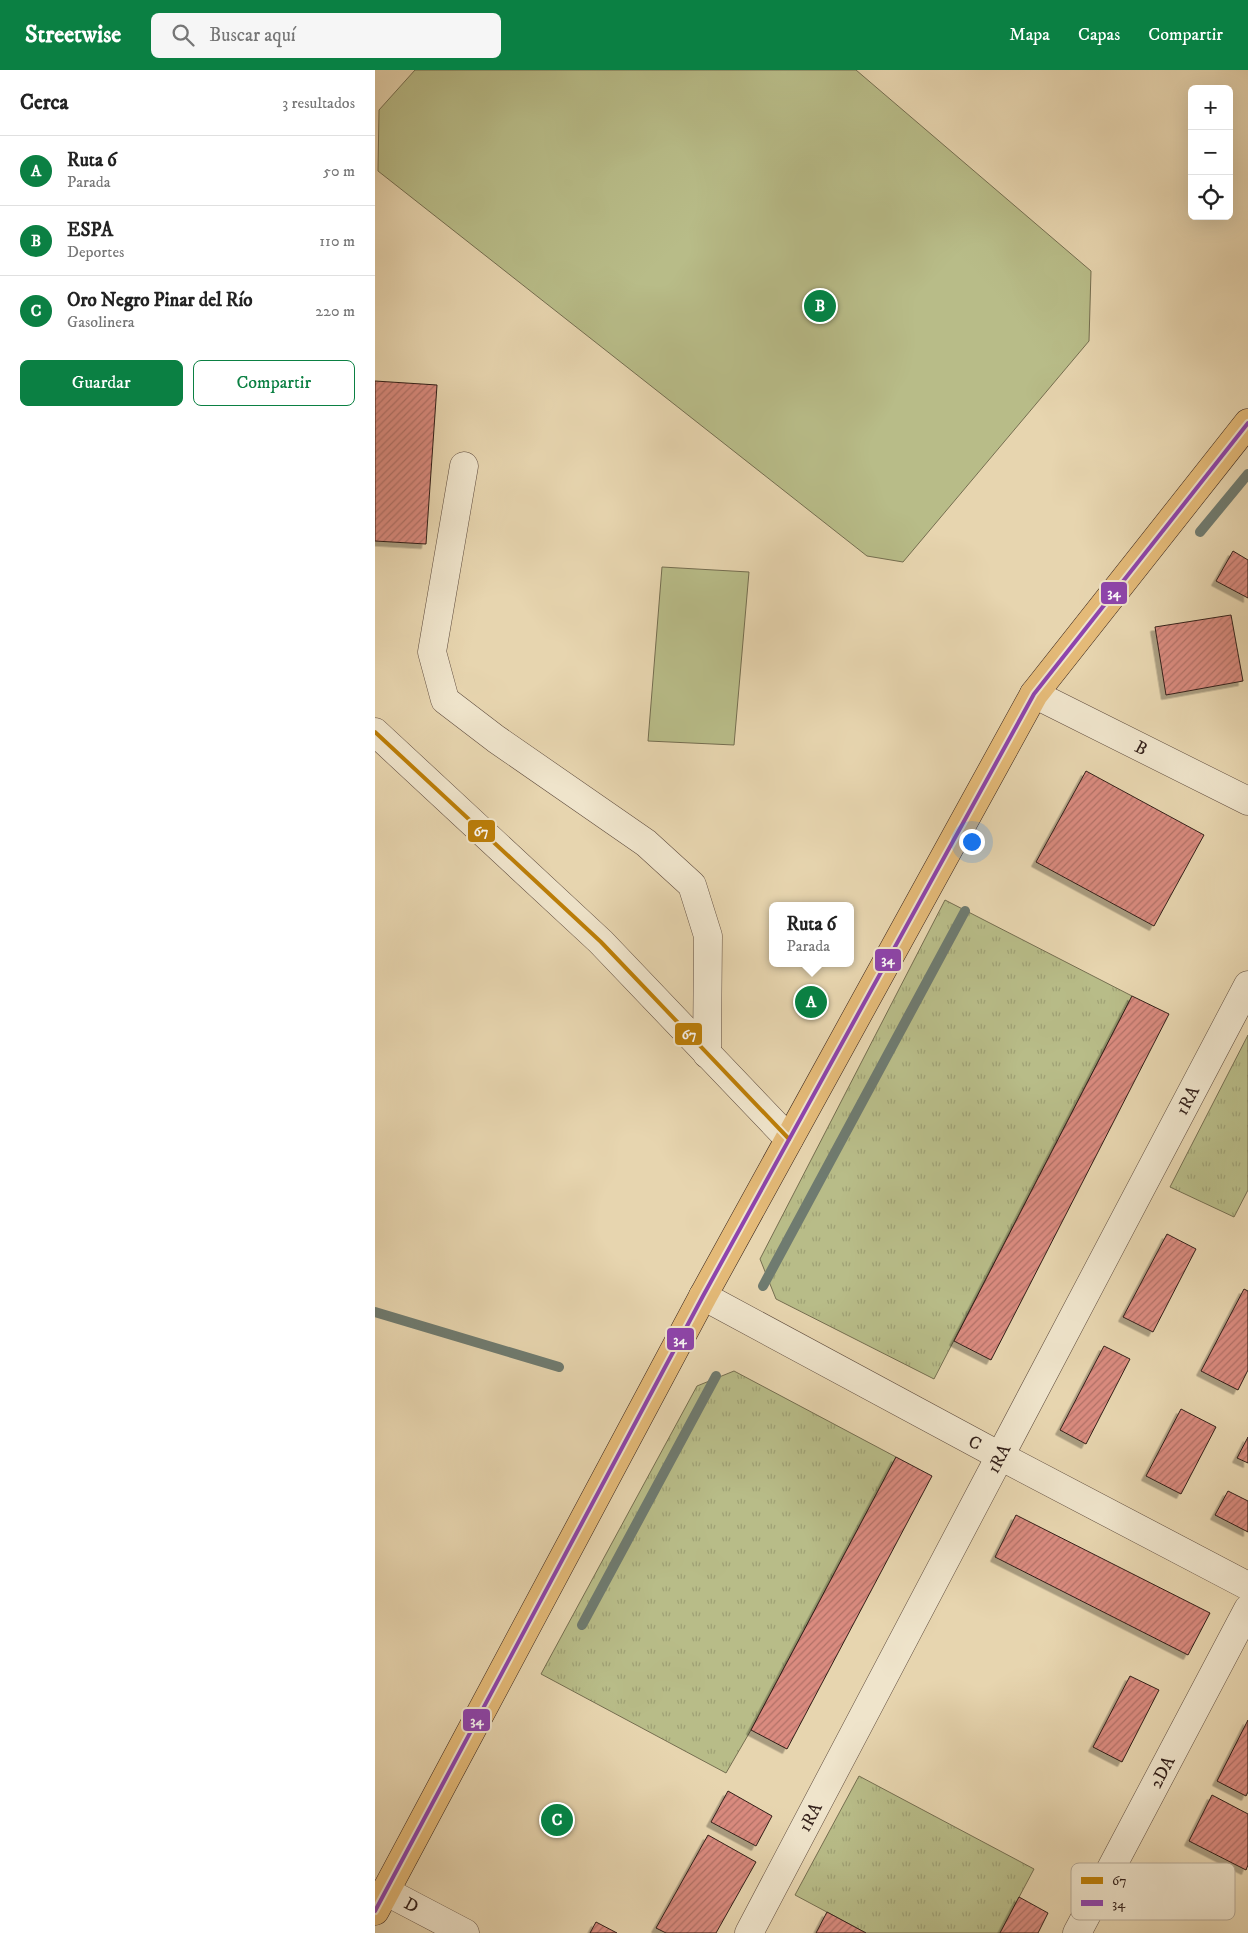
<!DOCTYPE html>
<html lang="es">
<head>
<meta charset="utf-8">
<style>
	:root { --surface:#fff; --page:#f6f6f6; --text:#222; --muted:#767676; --line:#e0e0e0; --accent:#0b8043 }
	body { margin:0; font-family:"IM FELL DW Pica",serif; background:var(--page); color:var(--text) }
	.controls { position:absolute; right:15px; top:15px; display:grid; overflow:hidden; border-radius:8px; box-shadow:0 5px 20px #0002 }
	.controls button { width:45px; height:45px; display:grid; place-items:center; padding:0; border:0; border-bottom:1px solid var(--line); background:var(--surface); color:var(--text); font:25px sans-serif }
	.you { position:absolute; left:596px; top:771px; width:18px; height:18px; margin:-12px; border:4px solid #fff; border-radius:50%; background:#1a73e8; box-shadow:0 0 0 8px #1a73e833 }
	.badge { display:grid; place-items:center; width:32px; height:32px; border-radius:50%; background:var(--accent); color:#fff; font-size:16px; font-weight:700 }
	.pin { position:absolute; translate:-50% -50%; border:2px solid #fff; box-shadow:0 1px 5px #0006 }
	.popup { position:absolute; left:394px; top:832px; width:85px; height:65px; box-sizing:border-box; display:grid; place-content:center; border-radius:8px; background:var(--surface); filter:drop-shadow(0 1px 4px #0005); font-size:16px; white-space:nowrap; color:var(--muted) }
	.popup b { font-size:19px; color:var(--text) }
	.popup::after { content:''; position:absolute; left:50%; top:100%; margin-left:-10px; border:10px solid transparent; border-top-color:var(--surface) }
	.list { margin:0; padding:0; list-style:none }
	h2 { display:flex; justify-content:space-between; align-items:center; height:65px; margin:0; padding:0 20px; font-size:21px }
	h2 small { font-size:16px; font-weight:400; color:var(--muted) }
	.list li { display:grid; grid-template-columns:32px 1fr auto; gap:15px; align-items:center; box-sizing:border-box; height:70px; padding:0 20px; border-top:1px solid var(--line) }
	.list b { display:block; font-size:19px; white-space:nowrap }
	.list p { margin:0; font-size:16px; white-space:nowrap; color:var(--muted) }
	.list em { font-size:16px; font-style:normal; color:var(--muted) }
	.actions { display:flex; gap:10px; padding:15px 20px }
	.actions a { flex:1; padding:11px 0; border:1px solid var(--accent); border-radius:8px; text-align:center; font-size:18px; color:var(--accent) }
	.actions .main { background:var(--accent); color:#fff }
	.icon { flex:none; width:28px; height:28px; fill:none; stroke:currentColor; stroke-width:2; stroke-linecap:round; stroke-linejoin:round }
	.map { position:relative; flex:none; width:873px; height:1863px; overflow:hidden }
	header { display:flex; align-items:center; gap:30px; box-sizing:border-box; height:70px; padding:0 25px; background:var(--accent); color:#fff }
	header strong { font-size:24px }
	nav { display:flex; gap:28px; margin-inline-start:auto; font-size:18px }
	.search { width:350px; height:45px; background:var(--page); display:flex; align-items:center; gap:12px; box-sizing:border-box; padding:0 18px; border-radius:8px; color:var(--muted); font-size:19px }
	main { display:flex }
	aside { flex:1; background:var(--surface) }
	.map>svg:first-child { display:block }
</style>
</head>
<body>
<header>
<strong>Streetwise</strong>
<div class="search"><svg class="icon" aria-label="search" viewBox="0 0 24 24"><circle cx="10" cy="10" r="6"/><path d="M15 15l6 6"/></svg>Buscar aquí</div>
<nav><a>Mapa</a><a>Capas</a><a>Compartir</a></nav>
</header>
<main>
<aside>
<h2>Cerca<small>3 resultados</small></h2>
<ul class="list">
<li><span class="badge">A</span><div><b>Ruta 6</b><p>Parada</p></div><em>50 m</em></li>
<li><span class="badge">B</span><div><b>ESPA</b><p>Deportes</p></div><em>110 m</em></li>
<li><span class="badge">C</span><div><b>Oro Negro Pinar del Río</b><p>Gasolinera</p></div><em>220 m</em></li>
</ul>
<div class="actions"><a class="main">Guardar</a><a>Compartir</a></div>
</aside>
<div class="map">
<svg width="873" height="1863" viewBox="0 0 873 1863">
	<defs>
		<pattern id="park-tufts" width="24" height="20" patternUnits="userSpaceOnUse" patternTransform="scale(1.25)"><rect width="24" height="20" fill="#b8bc88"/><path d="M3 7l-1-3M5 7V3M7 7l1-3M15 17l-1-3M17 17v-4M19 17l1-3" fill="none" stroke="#9fa175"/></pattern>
		<pattern id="building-hatch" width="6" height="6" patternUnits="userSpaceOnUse" patternTransform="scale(1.25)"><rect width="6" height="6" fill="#da8b7f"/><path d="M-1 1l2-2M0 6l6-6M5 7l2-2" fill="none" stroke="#b17167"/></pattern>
		<filter id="shadow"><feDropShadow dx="-4.5" dy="4.5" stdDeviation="0" flood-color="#0004"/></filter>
	</defs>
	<rect width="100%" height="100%" fill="#e7d5af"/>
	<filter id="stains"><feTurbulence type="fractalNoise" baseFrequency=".004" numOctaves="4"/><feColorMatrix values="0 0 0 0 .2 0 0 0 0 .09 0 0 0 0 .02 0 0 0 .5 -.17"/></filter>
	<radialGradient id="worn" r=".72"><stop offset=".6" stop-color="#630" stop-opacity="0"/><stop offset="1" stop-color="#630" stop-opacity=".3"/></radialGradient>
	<g fill="url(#park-tufts)" stroke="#756e50">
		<path d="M570,830L757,926L559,1309L401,1229L385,1189Z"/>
		<path d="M873,965V1120L859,1147L795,1117Z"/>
		<path d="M359,1301L521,1387L376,1660L351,1703L166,1604L322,1316Z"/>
		<path d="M484,1706L659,1799L625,1863H491L420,1825Z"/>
	</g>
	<g fill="#b8bc88" stroke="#756e50">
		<path d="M40,0H481L716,201L714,271L528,492L492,486L3,101L4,40Z"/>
		<path d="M287,497L374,502L359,675L273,671Z"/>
	</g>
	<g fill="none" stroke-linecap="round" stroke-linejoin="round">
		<g stroke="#6f7b70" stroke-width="10">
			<path d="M825,462L873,404"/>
			<path d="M388,1216L590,841"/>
			<path d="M0,1242L184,1297"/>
			<path d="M207,1555L341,1306"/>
		</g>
	</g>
	<g fill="url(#building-hatch)" stroke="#321f19" filter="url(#shadow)">
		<path d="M0,311L62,315L51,474L0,471Z"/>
		<path d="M858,481L873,490V528L841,511Z"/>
		<path d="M856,545L868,611L791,625L780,557Z"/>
		<path d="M711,701L829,765L779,856L661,792Z"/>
		<path d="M757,926L794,944L616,1290L579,1271Z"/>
		<path d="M792,1164L821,1179L778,1262L748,1247Z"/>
		<path d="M869,1219L873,1221V1300L863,1320L826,1301Z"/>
		<path d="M729,1276L755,1289L711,1374L685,1360Z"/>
		<path d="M806,1339L841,1357L806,1424L771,1406Z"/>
		<path d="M873,1367V1393L862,1388Z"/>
		<path d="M521,1387L557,1406L412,1679L376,1660Z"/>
		<path d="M853,1421L873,1431V1462L840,1445Z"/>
		<path d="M641,1445L835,1543L813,1585L620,1487Z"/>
		<path d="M755,1606L784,1620L747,1692L718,1677Z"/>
		<path d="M873,1650V1722L871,1726L842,1711Z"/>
		<path d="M353,1721L397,1746L381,1776L336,1752Z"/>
		<path d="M837,1725L873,1744V1795L871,1800L814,1771Z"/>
		<path d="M333,1765L381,1792L341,1863H291L281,1858Z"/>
		<path d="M644,1827L673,1843L663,1863H625Z"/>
		<path d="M452,1842L491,1863H441Z"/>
		<path d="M221,1852L242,1863H215Z"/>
	</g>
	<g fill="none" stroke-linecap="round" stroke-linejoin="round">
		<g stroke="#5f4c3e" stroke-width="29">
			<g id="minor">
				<path d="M89,396L57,582L70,630L121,669L271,773L317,815L333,866L332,984"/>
				<path id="s1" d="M659,624L873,731"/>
				<path d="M0,662L226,872L414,1069"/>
				<path id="s2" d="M328,1226L625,1386L873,1516"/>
				<path id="s3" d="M10,1821L90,1863"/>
				<path id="s4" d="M374,1863L873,915"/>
				<path id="s5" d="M702,1863L873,1539"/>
			</g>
		</g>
		<g stroke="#321f19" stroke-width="29">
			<path id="major" d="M0,1841L328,1226L659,624L873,353"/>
		</g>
		<use href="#minor" stroke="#efe4cb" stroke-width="28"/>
		<use href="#major" stroke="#e4ba78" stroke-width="28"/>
		<g stroke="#efe4cb" stroke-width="8">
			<path id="bus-1" d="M0,662L226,872L414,1069"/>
		</g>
		<g stroke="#efe4cb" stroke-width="8">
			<path id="bus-2" d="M0,1841L328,1226L659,624L873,353"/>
		</g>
		<use href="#bus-1" stroke="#bc7e08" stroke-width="4"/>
		<use href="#bus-2" stroke="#8e44ad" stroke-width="4"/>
	</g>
	<g text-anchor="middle" stroke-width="4.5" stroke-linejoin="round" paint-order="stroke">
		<g font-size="18" fill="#321f19" stroke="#efe4cb">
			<text dy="6" stroke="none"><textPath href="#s1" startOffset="120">B</textPath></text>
			<text dy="6" stroke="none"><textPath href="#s4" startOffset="941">1RA</textPath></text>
			<text dy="6" stroke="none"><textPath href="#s2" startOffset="309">C</textPath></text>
			<text dy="6" stroke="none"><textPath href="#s4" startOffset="536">1RA</textPath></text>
			<text dy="6" stroke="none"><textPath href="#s5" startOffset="182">2DA</textPath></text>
			<text dy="6" stroke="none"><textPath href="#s4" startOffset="131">1RA</textPath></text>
			<text dy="6" stroke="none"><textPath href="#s3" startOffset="30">D</textPath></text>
		</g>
	</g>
	<rect x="696" y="1793" width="164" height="57" rx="8" fill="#efe4cb" stroke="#b6a996" stroke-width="1"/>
	<rect x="706" y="1807" width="22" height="7" fill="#bc7e08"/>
	<rect x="706" y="1830" width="22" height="6" fill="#8e44ad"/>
	<g font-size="14" fill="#321f19">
		<text x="737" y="1815">67</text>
		<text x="737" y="1838">34</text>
	</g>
	<g stroke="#efe4cb" stroke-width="2">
		<rect x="725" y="511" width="28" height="24" rx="5" fill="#8e44ad"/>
		<rect x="92" y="749" width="29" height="24" rx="5" fill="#bc7e08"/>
		<rect x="499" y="878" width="28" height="24" rx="5" fill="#8e44ad"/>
		<rect x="299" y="952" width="29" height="24" rx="5" fill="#bc7e08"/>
		<rect x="291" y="1257" width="29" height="24" rx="5" fill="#8e44ad"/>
		<rect x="87" y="1638" width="29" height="24" rx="5" fill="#8e44ad"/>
	</g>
	<g font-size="14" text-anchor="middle" font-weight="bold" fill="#fff">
		<text x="739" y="527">34</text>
		<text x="106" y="766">67</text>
		<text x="513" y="894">34</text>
		<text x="314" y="969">67</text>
		<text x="305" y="1274">34</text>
		<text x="102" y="1655">34</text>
	</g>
	<rect width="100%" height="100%" filter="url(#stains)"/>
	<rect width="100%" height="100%" fill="url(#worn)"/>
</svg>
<div class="controls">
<button>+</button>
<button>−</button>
<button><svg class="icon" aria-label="locate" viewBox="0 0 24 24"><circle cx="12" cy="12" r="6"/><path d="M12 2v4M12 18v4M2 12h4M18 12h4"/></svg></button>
</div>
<div class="you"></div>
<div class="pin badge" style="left:436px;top:932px">A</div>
<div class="popup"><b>Ruta 6</b>Parada</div>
<div class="pin badge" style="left:445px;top:236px">B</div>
<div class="pin badge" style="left:182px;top:1750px">C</div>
</div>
</main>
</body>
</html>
